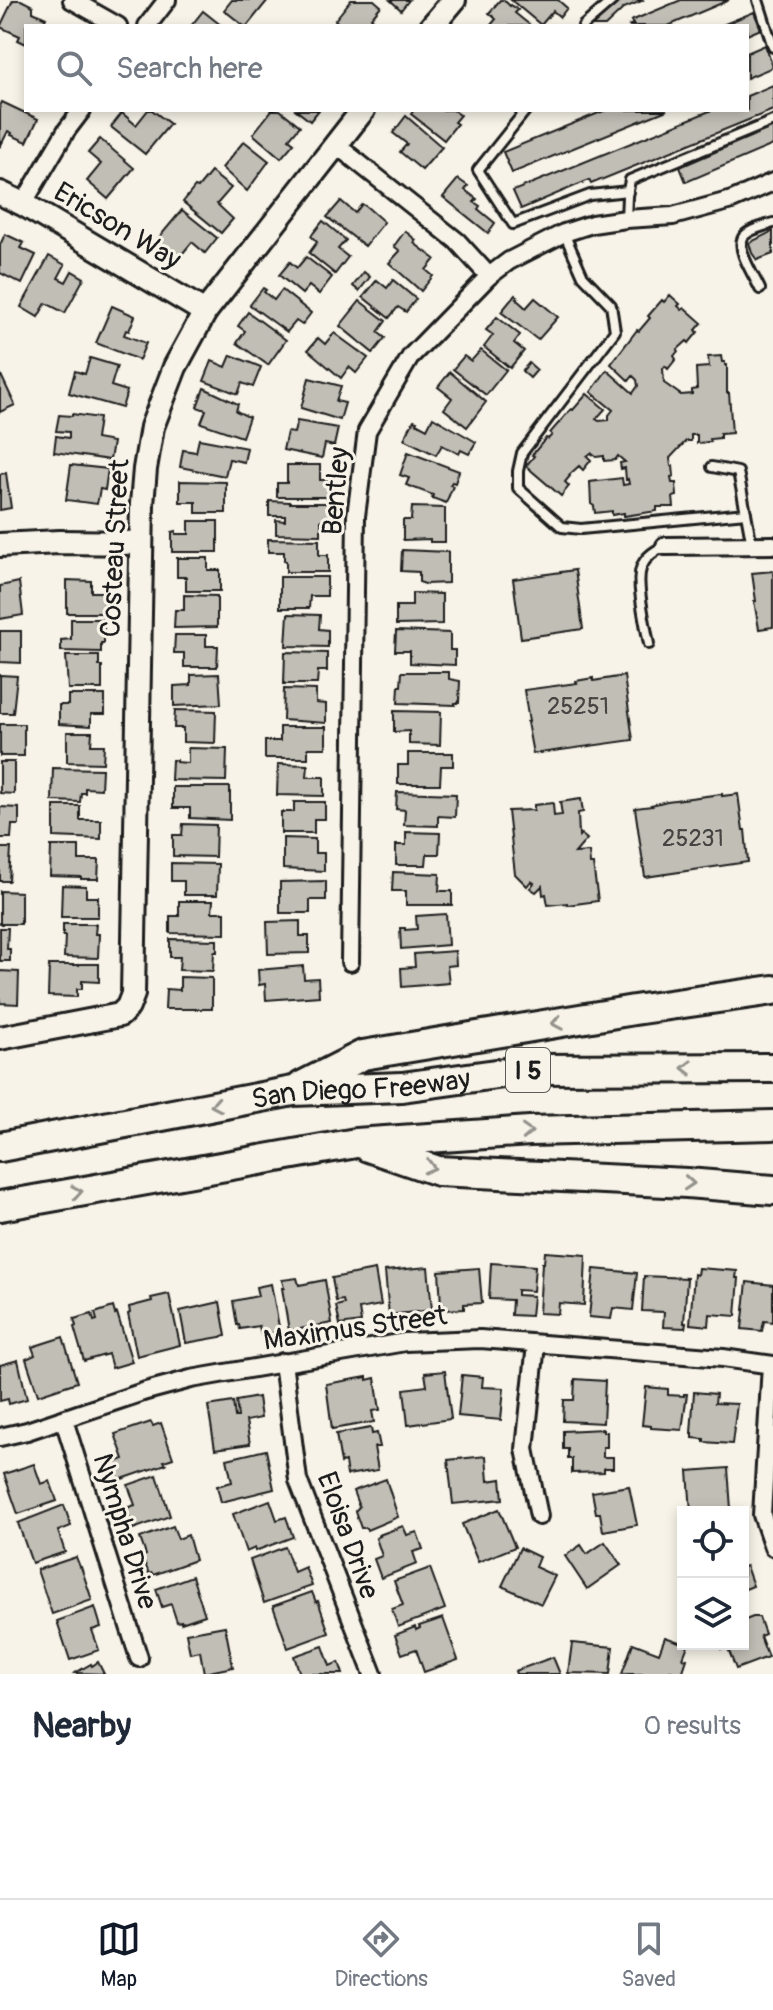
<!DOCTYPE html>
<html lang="en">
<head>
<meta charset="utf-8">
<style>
	:root { --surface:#fff; --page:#f6f6f7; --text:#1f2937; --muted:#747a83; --line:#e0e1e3; --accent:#111827 }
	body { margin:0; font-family:Pangolin,sans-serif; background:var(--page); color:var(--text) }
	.controls { position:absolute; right:24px; bottom:24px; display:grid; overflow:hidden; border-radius:0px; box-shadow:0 4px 12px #0003 }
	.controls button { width:72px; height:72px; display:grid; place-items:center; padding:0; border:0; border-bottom:2px solid var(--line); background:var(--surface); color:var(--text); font:40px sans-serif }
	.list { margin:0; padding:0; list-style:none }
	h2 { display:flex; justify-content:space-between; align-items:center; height:104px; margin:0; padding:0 32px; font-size:34px }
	h2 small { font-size:26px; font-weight:400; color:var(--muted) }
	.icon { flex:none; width:44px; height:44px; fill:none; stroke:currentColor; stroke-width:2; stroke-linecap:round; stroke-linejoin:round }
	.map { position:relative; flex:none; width:773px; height:1674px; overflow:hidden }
	.search { position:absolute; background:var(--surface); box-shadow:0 4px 12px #0003; left:24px; right:24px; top:24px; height:88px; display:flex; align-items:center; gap:20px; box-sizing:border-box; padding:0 28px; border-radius:0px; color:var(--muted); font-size:30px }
	.sheet { height:224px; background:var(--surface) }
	nav { display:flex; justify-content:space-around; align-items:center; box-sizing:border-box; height:112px; border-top:2px solid var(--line); background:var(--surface); font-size:22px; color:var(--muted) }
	nav a { display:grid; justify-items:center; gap:4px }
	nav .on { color:var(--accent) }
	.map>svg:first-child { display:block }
</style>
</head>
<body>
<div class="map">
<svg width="773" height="1674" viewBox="0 0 773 1674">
	<rect width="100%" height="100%" fill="#f7f3e8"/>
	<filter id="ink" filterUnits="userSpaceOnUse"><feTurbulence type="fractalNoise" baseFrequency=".0125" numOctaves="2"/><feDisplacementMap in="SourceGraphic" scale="16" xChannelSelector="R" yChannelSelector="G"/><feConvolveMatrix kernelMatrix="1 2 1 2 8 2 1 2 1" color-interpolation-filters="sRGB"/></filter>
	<g filter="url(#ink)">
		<g fill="#c0beb5" stroke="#1c1c1c" stroke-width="2">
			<path d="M13,0H21L33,6V12L46,18L42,26H26V44L18,40L20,36L0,27Z"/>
			<path d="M232,0H268L247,26H244L224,10Z"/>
			<path d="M351,0H374L381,6L371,18L380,26H342L335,20Z"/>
			<path d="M390,0H409L401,10Z"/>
			<path d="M500,0H504L510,6L511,5L518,10L515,13L531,26H490L496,19L489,13Z"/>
			<path d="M511,0H558L567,8L560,17L553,11L541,25Z"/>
			<path d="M617,0H644L624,8L605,26H588Z"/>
			<path d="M681,0H729L668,26H628L633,24L631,21Z"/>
			<path d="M203,11L222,26H191Z"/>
			<path d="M754,12L761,29L747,35V26H720Z"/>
			<path d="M765,45L773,67L747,78V53Z"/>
			<path d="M773,85V110L591,184L589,180L521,209L513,191L712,110H747V96Z"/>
			<path d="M2,102L38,119L27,142L11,135L12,133L8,131L0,147V106Z"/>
			<path d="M148,110H152L170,124L145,154L111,127L122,113L136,125Z"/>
			<path d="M272,110H280L300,126L289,139L294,143L281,158L253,134Z"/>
			<path d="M296,110H319L310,121Z"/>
			<path d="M414,110H453L460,115L454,122L457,124L444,140L411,114Z"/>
			<path d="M606,110H667L512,173L503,152Z"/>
			<path d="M406,116L442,147L422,170L400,152L407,144L393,133Z"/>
			<path d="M773,127V145L686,182L680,167Z"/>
			<path d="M100,139L134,168L108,199L87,181L101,164L88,153Z"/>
			<path d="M244,141L269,161L247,191L222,168Z"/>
			<path d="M211,172L231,188L217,204L233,219L221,233L183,202L195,187L198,188Z"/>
			<path d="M458,179L468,186L465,190L477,199L474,202L480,206L478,209L495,223L488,233L443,197Z"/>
			<path d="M341,201L355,213L362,204L367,207L384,222L365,246L327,217Z"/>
			<path d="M182,210L217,238L205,253L192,242L178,259L156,241Z"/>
			<path d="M323,221L346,240L338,249L348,257L335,274L309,253L317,242L311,236Z"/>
			<path d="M405,231L416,240L414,243L435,259L426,270L433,276L421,291L389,263L400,251L394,246Z"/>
			<path d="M773,231V254L757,260L752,253L749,243Z"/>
			<path d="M5,234L24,243L21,248L36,255L22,284L0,273V245Z"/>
			<path d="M49,256L65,265L58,278L66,282L72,271L84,278L65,313L46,303L38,317L21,307Z"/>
			<path d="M306,257L332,277L319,294L309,286L302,294L279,275L290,262L297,268Z"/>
			<path d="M364,272L370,277L359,291L353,286Z"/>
			<path d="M377,280L387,288L393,280L416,299L406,312L398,307L389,318L363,297Z"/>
			<path d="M263,288L266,290L264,292L274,300L282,290L311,313L302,325L296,321L287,332L250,305Z"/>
			<path d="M515,295L518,298L516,299L526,308L535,298L558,317L538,340L501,312Z"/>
			<path d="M670,295L680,304L678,306L682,310L685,308L702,323L696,330L698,332L689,343L687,341L677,350L678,351L674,356L676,359L668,369L665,366L663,369L664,383L681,395L692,394V390L697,389L696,368L709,367L708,357L721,356L722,362H725V365H727V393H729L732,433L720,434V438L710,439L711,442L697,443V435H691V441H686L670,458L671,466H673L674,476L671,477L672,483H676L677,496L673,497L674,507H657V511L624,516V513L612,515V511L595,513L594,506L591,504L590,482L622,478L623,485L629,484L628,479L626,480L625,468L621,469L620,463L625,462L618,456L615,460L604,461V456L596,457L591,453L587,456L591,460L583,470L579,466L569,475L570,476L565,482L569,486L561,496L526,466L534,456L532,455L546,438L548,439L552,435L550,433L571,409L573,410L587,394L605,409L596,419L599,421L609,420V415L613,410L591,392L607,370L633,393L638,386L637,380L633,376L629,381L611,364L637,330L639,331L650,318L648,316L662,300L664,302Z"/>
			<path d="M360,301L386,321L378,332L385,338L373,353L340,326Z"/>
			<path d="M112,306L135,316L129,331L126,330L124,335L146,343L139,360L96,343Z"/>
			<path d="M248,312L286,340L268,365L237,343L245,331L238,326Z"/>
			<path d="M497,317L520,335L514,343L524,351L510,368L484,347L493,335L486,330Z"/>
			<path d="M334,333L368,358L356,373L349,367L341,378L308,350L318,338L325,344Z"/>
			<path d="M481,350L506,370L486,395L453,369L464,356L471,361Z"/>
			<path d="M231,355L261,367L253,387L242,383L238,394L204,381L212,361L226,367Z"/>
			<path d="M90,358L117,366L111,386L127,391L122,408L69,393L75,371L85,374Z"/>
			<path d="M529,363L537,370L530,378L522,371Z"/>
			<path d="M450,372L486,402L467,427L444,409L452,398L438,387Z"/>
			<path d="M0,373L15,405L0,412Z"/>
			<path d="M309,378L341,386L336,401L345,403L340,420L301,408Z"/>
			<path d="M204,388L238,404L236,411L249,417L242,437L201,423L206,410L197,407Z"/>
			<path d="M72,414L99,418L96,439L113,442L110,460L54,452L56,436L69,438V432L56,431L59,415L72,416Z"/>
			<path d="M433,417L476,442L469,454L461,450L459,454L442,445L436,455L404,439L414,420L417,421L416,423L427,429Z"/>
			<path d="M297,421L338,428L334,446L325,444L322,458L283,450L287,432L294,433Z"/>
			<path d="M199,439L247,448L244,462L229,459L225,476L180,467L183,450L196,452Z"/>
			<path d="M408,452L459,471L455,483L452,482L450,485L453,486L446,503L432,498L433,495L406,485L409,478L400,475Z"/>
			<path d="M71,465L108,469L105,490L100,489L97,504L66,500Z"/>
			<path d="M287,465H320V480H330V497H277V483H287Z"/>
			<path d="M6,473L11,508L0,510V474Z"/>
			<path d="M180,481L226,482V513H196V502H180Z"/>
			<path d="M269,501L290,502V503H330V521L321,520V535L276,534V520L285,521V516H269Z"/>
			<path d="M412,507L445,508V542H430V539L403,540V520H411Z"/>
			<path d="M189,521H218V552H172V532L176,531V534H189Z"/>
			<path d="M268,539L319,540V555H328V572H286V561H284V552H268Z"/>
			<path d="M402,550L448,552V583L425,584L419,582V572L401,571Z"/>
			<path d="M177,558H208V570H220V591H186V577H177Z"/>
			<path d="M575,570L583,629L521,638L513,579Z"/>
			<path d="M773,571V627L759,629L754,601H756L752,573Z"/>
			<path d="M280,577H327V596H310L309,608H280Z"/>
			<path d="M67,580L91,581V592H104V613H67Z"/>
			<path d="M19,582L23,615L0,619V586Z"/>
			<path d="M412,593L442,594V624L396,625V606H412Z"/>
			<path d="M184,595L217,596V627L174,628L175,610H184Z"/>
			<path d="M288,614L320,615L319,629L328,630V647L286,646Z"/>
			<path d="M71,619H104V643H101V652L61,651V640L71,639Z"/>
			<path d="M0,631H21V663L0,662Z"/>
			<path d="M396,631L450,633V650H455V665L410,663V651H395Z"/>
			<path d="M175,635H206V646H218L217,667H184V653H174Z"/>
			<path d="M285,652L327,653V671H318L317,684H284Z"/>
			<path d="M66,656H99V666H102V689H68Z"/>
			<path d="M402,672H449V679L460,681L459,703H455V705L398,703L399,686H401Z"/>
			<path d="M219,674L221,704L174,706V686L191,685V675Z"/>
			<path d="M0,675L17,676L13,713H0Z"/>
			<path d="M624,676L633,740L533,754L527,722H529L524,690L577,683L576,681L593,678V681Z"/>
			<path d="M284,689L316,690V703L326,704V723L283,720Z"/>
			<path d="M68,695H105V714H91V726L59,724V705H68Z"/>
			<path d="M175,710L216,711L215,743L183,742V728H174Z"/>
			<path d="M394,711L441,712L440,745L409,744V731L394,732Z"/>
			<rect x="0" y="724" width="24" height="32"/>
			<path d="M280,727H326V748H308V758H265V741H280Z"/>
			<path d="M67,732H92L91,745H104L103,763L67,762Z"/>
			<path d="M188,748L227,749L226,781L171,780L172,760H176V762L188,763Z"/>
			<path d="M408,753H453V766H441L440,784H398V765H408Z"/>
			<path d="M0,762H14V794L0,793Z"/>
			<path d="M278,764L308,765L307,777H324V796L277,795Z"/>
			<path d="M53,768L102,769L101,789L85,788V793H81L80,802L52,801Z"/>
			<path d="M173,787H230V820L190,818V808H173Z"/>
			<path d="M397,792L456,794L455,817L438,816V826L404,825L405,810L396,809Z"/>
			<path d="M722,794V796L738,794L743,830H745L748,862L645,877L635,808L652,806L651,805L667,801Z"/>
			<path d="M581,799L583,812L578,813L579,836L581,834L587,839L575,853L589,852L590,864H593L598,901L567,905V903L548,905L546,894L543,895L542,886L536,892L530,888L534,883L531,881L527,886L515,874L508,811L534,810V805L553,803L554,816L562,815L560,802Z"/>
			<path d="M294,802H325V819H314V833H281V812H294Z"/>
			<path d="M54,806H80V820H101V839L54,837Z"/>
			<path d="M0,807L19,808V825H12L11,838H0Z"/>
			<path d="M183,824L216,825L215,857L173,856V835H182Z"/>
			<path d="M406,832L440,833L439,854H427L426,865H396V845H406Z"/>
			<path d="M283,838L315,839V853H324V871L283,869Z"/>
			<path d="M51,846H79V860H99L98,879H81V877L50,876Z"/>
			<path d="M0,848H11L9,881H0Z"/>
			<path d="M171,863L218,864L217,895H184V881H171Z"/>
			<path d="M393,872L440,874L439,891H452V905H406V891H392Z"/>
			<path d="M326,881V900H310V913H280V882Z"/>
			<path d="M62,885L86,886V897H98V917H61Z"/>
			<path d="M0,891L21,892V924H0Z"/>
			<path d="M179,901H213L212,912H225V934L170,933V916H179Z"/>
			<path d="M446,914L448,945L401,949L400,928H405V930L417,929L416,916Z"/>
			<path d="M300,921V936H309V953L268,954L267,922Z"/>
			<path d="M63,924H96L95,934H99L98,958L64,957L65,936H63Z"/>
			<path d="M0,928H8L7,949H10V961H0Z"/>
			<path d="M170,939L217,940V952H214L213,971L179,970L180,957H170Z"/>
			<path d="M455,951L456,965L447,966L449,983L402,987L401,968L415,967L414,954Z"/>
			<path d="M80,964H99V982L82,981V989H77V997L48,996L49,965H79Z"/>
			<path d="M303,966L304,979L318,978L319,996L266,1000L265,984L259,985L258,970Z"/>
			<path d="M0,971L19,972L18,1004L0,1003Z"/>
			<path d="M180,977L212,978V1009H165L166,989L180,990Z"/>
			<path d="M545,1252L586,1255L584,1305L559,1303L558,1314L539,1313L542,1263H544Z"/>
			<path d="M491,1263L535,1266L533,1291L517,1290V1295L533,1296L531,1316L511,1315L512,1300L489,1299Z"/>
			<path d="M428,1267L432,1310L389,1315L385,1271Z"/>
			<path d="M479,1268L482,1303L464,1304V1309L444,1310V1305H441L439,1271Z"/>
			<path d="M698,1268L737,1271L736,1278H739L736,1316L710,1314L709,1326L690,1324L694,1274L697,1275Z"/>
			<path d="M594,1269L637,1273L633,1310L613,1308L611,1319L589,1317Z"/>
			<path d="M375,1270L381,1305L359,1309L361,1322L340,1325L336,1306L344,1304L343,1300L336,1301L332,1278Z"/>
			<path d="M644,1276L687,1278L684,1323H686L685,1328L663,1327L664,1312L642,1311Z"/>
			<path d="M297,1278L299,1285L325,1280L332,1323L289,1331L282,1288H284L282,1280Z"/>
			<path d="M747,1282L773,1285V1322L764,1321L762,1331L742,1329Z"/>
			<path d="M271,1284L280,1332L261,1335L259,1326L240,1329L239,1325H237L233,1301L258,1296L256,1287Z"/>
			<path d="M169,1294L180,1345L137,1356L128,1314L130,1313L129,1307L152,1301L151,1298Z"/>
			<path d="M220,1302L226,1336L186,1343L180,1311Z"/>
			<path d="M113,1307L115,1314L117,1313L132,1362L112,1368L108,1354L84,1361L74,1327L76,1326L74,1319L92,1314L94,1321L97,1320L95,1313Z"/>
			<path d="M63,1337L77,1382L38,1395L26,1359L35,1355L32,1347Z"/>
			<path d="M18,1360L27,1399L9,1404L8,1399L0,1401V1365Z"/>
			<path d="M445,1371L451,1419L408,1425L404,1389L427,1386L425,1373Z"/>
			<path d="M462,1375L483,1377L482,1387L504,1388L501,1420L458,1416Z"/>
			<path d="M367,1377V1380L375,1378L380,1410L372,1411L374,1422L332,1429L326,1384Z"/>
			<path d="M575,1379L605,1381L603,1423L563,1421L564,1400H574Z"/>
			<path d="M646,1387L668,1389V1395L684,1396V1394H687L682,1430L651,1428V1426L642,1425Z"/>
			<path d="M694,1392L716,1394L715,1403L737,1404L732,1444L704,1442V1439L693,1438V1433H691Z"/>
			<path d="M258,1397L261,1418L246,1421L250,1444L215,1449L208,1406L233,1402L235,1417H238L236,1401Z"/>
			<path d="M151,1422L153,1426L161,1423L173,1458L164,1461L166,1464L119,1480L113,1463L124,1459L115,1434Z"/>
			<path d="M371,1428L372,1434L377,1433L380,1447H374L378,1470L347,1475L345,1462L341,1463L336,1434Z"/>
			<path d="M603,1429V1432H607V1447H603V1457H613V1468H604V1472L572,1473V1459H568V1449H563V1431Z"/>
			<path d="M266,1450L274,1489L221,1502L217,1486L232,1482L227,1459Z"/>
			<path d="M486,1456L488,1481L501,1479L503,1499L453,1504L448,1460Z"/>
			<path d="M34,1464L41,1484L50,1481L57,1501L18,1514L4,1474Z"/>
			<path d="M728,1468L731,1509L691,1512L688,1471Z"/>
			<path d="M157,1475L170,1516L133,1529L126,1508L135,1505L128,1485Z"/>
			<path d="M386,1479L398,1517L367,1530L366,1528H361L355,1511L359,1507L353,1491Z"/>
			<path d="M629,1486L637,1525L603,1531L600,1513H596L592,1492Z"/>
			<path d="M270,1500L277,1520L286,1517L293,1537L255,1551V1548L246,1552L233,1514Z"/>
			<path d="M64,1505L71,1526L58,1531L65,1552L32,1563L18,1523Z"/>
			<path d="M499,1509L515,1547L478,1562L462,1524Z"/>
			<path d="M173,1526L178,1539L188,1535L195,1560L153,1575L152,1573L149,1574L142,1557L146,1555L140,1538Z"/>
			<path d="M403,1526L407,1535L417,1532L423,1549L413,1552L417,1564L381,1578L374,1559L382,1556L376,1538L380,1536L379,1535Z"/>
			<path d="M605,1542L621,1565L587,1589L565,1556L581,1545L587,1554Z"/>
			<path d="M285,1547L294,1572L305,1567L312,1586L264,1603L250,1560Z"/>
			<path d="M520,1548L539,1557L535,1567L555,1576L541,1604L502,1586Z"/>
			<path d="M76,1557L80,1567H81L92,1600L52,1614L37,1570Z"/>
			<path d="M746,1566L753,1586L743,1590V1567Z"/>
			<path d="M430,1568L445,1609L398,1627L392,1609L403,1605L394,1581Z"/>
			<path d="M192,1576L205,1615L181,1623V1621L177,1622L171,1604L162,1607L156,1589Z"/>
			<path d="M312,1592L316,1602L318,1601L329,1633L288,1648L273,1606Z"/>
			<path d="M95,1607L101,1627L92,1630L99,1650L70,1660L57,1621Z"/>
			<path d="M753,1617H759L765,1634L760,1636L768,1657L736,1669L727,1646L721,1649L719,1644H743V1621Z"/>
			<path d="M443,1618L458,1660L424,1672L416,1649L402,1654L395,1635L415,1627L416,1630L420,1628L419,1626Z"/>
			<path d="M225,1626L233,1667L204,1673L200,1651L190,1653L186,1633Z"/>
			<path d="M665,1637L688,1645L683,1658L687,1659L682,1674L670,1671L669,1674H622L633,1643L659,1653Z"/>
			<path d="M572,1643L613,1647L610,1674L568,1673Z"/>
			<path d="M323,1646L330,1666L339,1662L343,1674H300L294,1656Z"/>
			<path d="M553,1657L560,1674H516L515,1671Z"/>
			<path d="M98,1662L104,1674L75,1673L91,1664L92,1666Z"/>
		</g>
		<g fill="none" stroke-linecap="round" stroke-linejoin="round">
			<g stroke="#1c1c1c" stroke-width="14">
				<g id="lane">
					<path d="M758,0L773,47"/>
					<path d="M583,26L613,0"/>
					<path d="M526,110L478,170L513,224L590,195L628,191"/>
					<path d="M626,219L627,196L630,180L773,121"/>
					<path d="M564,233L583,276L611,305L615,331L522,453L518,471V488L562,527L581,529L746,513L738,472L712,467"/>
					<path d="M760,289C755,277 734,248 744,236C750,229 765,226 773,223"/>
					<path d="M746,513L752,546"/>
					<path d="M649,644C646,629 643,614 641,599C637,573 638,558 665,546"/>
				</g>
			</g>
			<g stroke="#1c1c1c" stroke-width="22">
				<g id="street">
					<path d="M72,0L118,26"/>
					<path d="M147,26L167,0"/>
					<path d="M335,144L457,241L489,276"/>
					<path d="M23,204L66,131L82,110"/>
					<path d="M665,546L773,545"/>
					<path d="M350,962L356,516L367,431L411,356L489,276L509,261L564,233L592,224L626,219L673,216L732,200L773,182"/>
					<path d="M536,1344L525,1449L539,1516"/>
					<path d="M283,1362L298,1480L373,1674"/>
					<path d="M771,1365L762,1515L773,1547"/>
					<path d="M64,1420L139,1658"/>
					<path d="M0,1437L27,1431L146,1391L191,1379L405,1342L480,1339L723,1358L773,1365"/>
				</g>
			</g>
			<g stroke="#1c1c1c" stroke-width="28">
				<g id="secondary">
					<path d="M432,26L454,0"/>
					<path d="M0,193L23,204L205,312"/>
					<path d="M0,545L59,542L141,543"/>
					<path d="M0,1038L120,1015L128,1007L133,994L142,504L145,469L152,427L175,367L205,312L363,110"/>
				</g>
			</g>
			<g stroke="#1c1c1c" stroke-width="34">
				<g id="highway">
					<path d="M302,1086L363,1055L634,1010L773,990"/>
					<path id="s1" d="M0,1147L293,1091L402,1087L533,1069L773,1068"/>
					<path d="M368,1147L438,1171L687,1183L773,1190"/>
					<path d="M0,1206L356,1143L530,1131L773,1125"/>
				</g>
			</g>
			<use href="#lane" stroke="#f7f3e8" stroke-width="8"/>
			<use href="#street" stroke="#f7f3e8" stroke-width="16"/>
			<use href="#secondary" stroke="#f7f3e8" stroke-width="22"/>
			<use href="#highway" stroke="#f7f3e8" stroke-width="28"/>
		</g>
		<defs><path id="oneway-chevron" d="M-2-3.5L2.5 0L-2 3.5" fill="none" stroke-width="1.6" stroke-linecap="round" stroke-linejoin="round" transform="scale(2)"/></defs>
		<g stroke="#94928c">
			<use href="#oneway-chevron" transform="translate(557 1023) rotate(170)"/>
			<use href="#oneway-chevron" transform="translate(687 1068) rotate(180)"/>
			<use href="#oneway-chevron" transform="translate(216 1105) rotate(170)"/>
			<use href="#oneway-chevron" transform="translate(527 1132) rotate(-3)"/>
			<use href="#oneway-chevron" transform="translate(430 1167) rotate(15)"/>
			<use href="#oneway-chevron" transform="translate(689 1183) rotate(4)"/>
			<use href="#oneway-chevron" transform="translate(77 1192) rotate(-10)"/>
		</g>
	</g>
	<g text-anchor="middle" stroke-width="6" stroke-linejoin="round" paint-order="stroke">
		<g font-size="24" fill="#454442">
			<text x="578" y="714">25251</text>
			<text x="693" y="846">25231</text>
		</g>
		<rect fill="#f7f3e8" stroke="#5e5c59" stroke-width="2" x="506" y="1048" width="44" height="44" rx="6"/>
		<g font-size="26" font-weight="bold" fill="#1c1c1c">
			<text x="528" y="1079">I 5</text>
		</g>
		<g font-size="28" fill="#1c1c1c" stroke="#f7f3e8">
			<text transform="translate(118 225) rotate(31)" y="10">Ericson Way</text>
			<text transform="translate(335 491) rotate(-85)" y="10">Bentley</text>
			<text transform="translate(114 548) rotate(-87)" y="10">Costeau Street</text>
			<text dy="10" stroke="none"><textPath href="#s1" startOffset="366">San Diego Freeway</textPath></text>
			<text transform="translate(355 1327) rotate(-8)" y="10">Maximus Street</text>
			<text transform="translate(126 1531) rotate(73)" y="10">Nympha Drive</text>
			<text transform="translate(349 1535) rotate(70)" y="10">Eloisa Drive</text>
		</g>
	</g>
</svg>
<div class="controls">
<button><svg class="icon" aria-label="locate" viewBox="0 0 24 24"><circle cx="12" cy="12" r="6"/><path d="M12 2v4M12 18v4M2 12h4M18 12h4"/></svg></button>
<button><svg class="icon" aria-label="layers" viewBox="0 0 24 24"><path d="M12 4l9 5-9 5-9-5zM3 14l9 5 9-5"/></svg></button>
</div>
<div class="search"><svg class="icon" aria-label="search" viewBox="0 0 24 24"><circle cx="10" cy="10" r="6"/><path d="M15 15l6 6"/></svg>Search here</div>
</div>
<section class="sheet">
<h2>Nearby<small>0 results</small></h2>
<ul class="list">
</ul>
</section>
<nav>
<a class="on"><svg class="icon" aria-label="map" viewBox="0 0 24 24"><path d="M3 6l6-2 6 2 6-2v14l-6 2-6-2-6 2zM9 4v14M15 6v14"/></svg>Map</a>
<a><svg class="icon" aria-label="directions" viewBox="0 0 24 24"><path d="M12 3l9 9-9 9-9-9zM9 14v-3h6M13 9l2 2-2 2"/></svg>Directions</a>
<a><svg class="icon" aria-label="saved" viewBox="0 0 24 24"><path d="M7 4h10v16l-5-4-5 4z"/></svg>Saved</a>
</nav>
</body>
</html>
